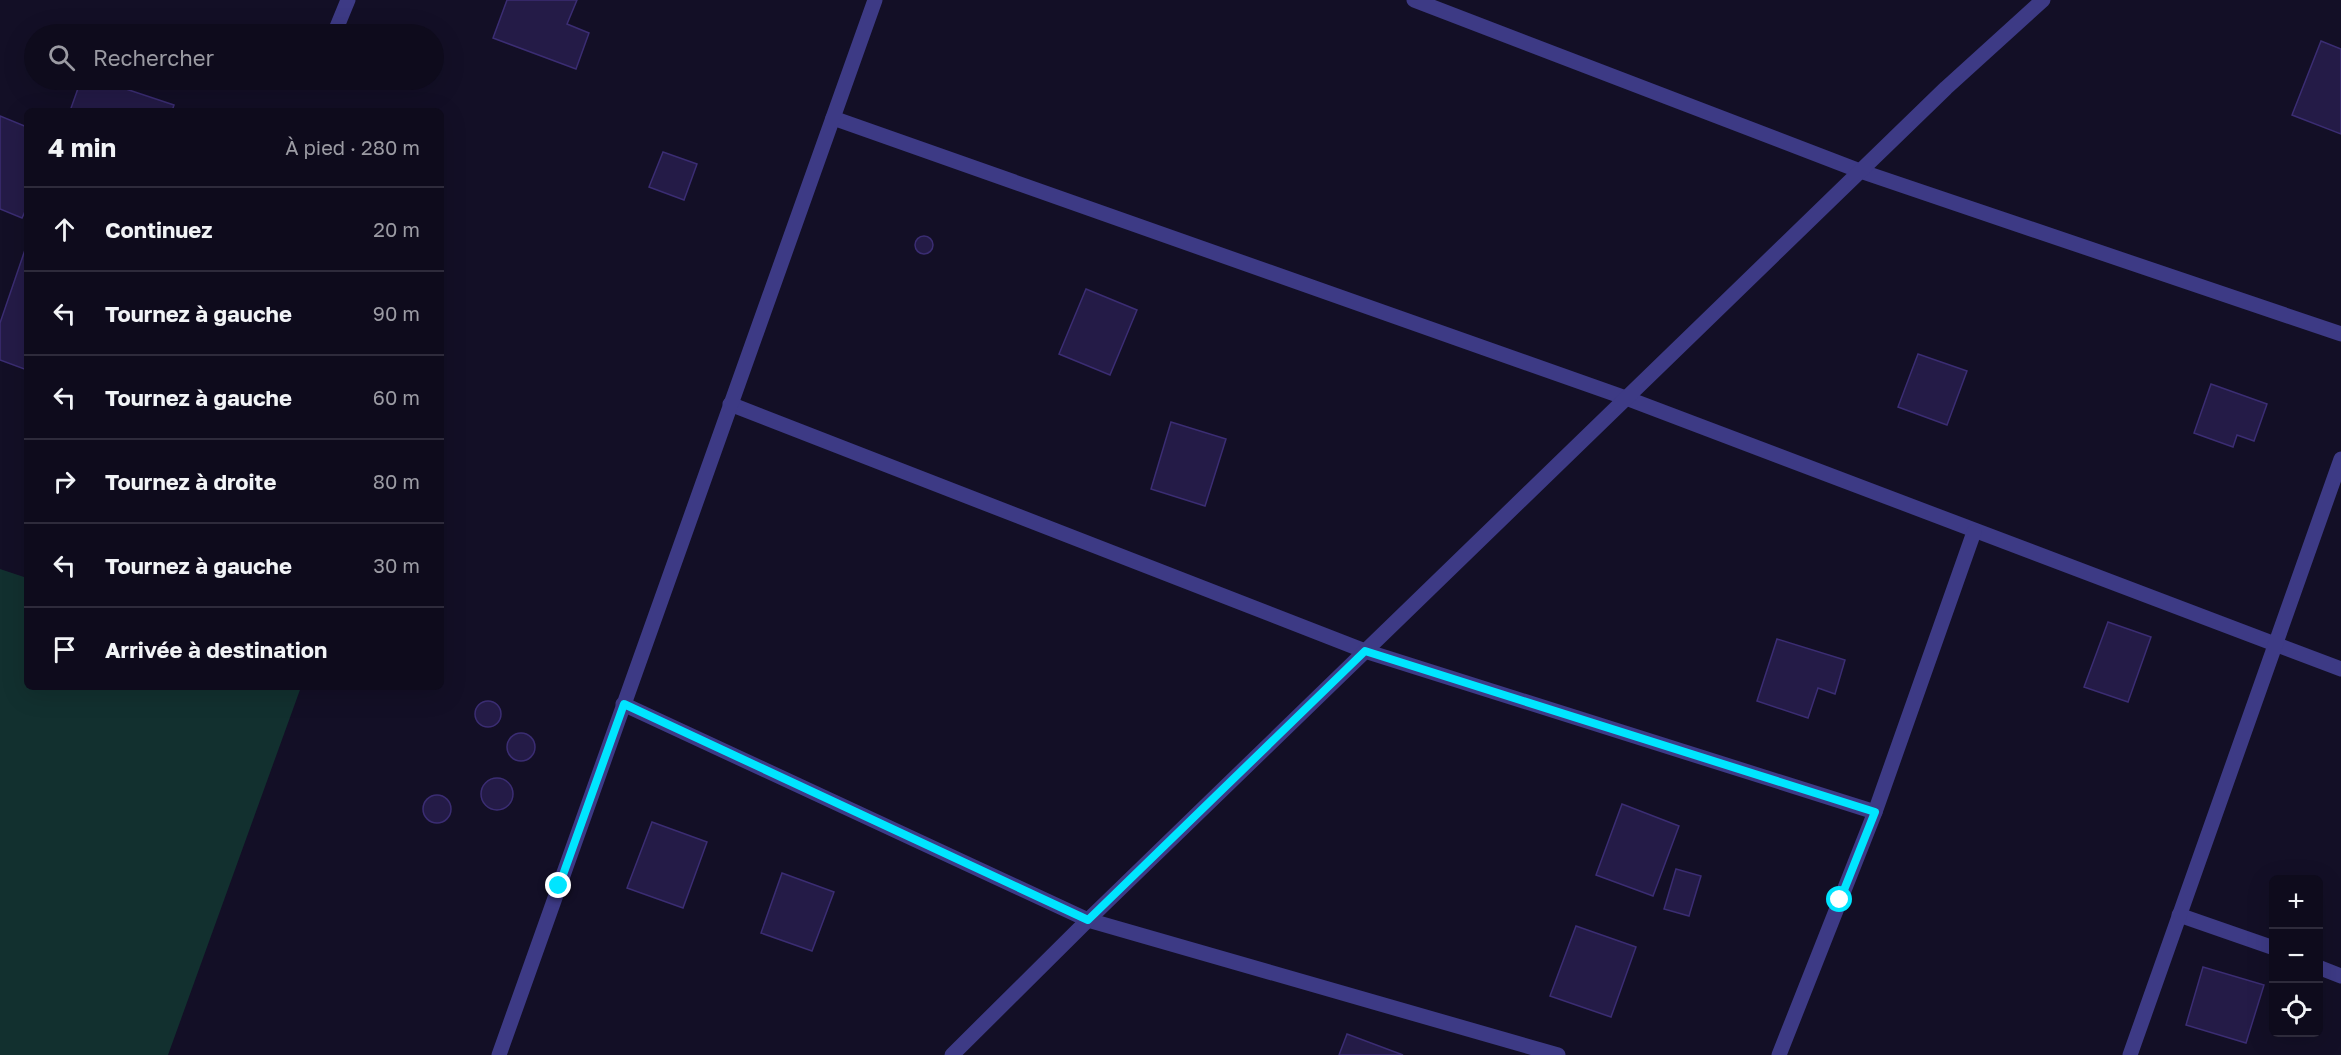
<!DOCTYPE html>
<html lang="fr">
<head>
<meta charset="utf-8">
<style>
	:root { --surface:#0e0b1c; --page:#1c1929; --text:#f1f3f6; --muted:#9b9ba3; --line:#2e2b3b }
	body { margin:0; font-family:"Golos Text",sans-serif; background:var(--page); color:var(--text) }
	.controls { position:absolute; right:18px; bottom:18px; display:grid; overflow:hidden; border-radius:9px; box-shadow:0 6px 24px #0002 }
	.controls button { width:54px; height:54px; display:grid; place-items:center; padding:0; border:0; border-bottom:2px solid var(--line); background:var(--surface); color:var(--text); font:30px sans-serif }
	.stop { position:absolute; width:18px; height:18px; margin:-14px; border:4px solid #00e5ff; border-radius:50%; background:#fff }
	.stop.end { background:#00e5ff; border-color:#fff; box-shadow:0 2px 6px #0008 }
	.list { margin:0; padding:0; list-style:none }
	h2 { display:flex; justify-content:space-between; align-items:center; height:78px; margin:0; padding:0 24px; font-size:26px }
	h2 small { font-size:20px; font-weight:400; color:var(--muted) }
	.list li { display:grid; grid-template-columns:39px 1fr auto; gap:18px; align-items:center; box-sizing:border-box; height:84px; padding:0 24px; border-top:2px solid var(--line) }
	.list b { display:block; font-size:22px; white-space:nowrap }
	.list em { font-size:20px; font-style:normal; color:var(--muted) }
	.icon { flex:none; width:33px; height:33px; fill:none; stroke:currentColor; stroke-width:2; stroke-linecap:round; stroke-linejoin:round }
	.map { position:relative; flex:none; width:2341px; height:1055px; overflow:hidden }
	.search { position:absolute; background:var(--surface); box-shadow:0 6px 24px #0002; left:24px; top:24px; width:420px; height:66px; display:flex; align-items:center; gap:15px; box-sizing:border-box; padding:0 21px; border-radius:33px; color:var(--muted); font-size:22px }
	.panel { position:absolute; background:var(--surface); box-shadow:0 6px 24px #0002; left:24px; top:108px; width:420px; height:582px; border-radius:9px }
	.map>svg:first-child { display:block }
</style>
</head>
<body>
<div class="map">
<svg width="2341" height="1055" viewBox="0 0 2341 1055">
	<rect width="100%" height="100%" fill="#130f26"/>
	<path fill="#12302f" d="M0,569L27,578V687H301L168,1055H0Z"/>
	<g fill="#241b47" stroke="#3b2d73" stroke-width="1.5">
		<path d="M507,0H577L567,24L589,33L576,69L493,38Z"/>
		<path d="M2321,41L2341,49V134L2292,115Z"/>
		<path d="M81,80H99L174,105L172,111H70Z"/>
		<path d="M0,116L27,127V207L22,218L0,209Z"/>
		<path d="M663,152L697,164L684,200L649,187Z"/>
		<circle cx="924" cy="245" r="9"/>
		<path d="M27,244V370L0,360V323Z"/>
		<path d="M1086,289L1137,310L1110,375L1059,354Z"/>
		<path d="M1918,354L1967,371L1947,425L1898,407Z"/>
		<path d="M2211,384L2267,404L2254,441L2237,435L2233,447L2194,433Z"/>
		<path d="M1171,422L1226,439L1205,506L1151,489Z"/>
		<path d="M2108,622L2151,637L2128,702L2084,687Z"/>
		<path d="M1777,639L1845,660L1835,694L1818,688L1808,718L1757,701Z"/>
		<circle cx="488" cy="714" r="13"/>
		<circle cx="521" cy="747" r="14"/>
		<circle cx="497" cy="794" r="16"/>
		<circle cx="437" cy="809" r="14"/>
		<path d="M1622,804L1679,826L1653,896L1596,875Z"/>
		<path d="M652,822L707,842L683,908L627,888Z"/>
		<path d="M1676,869L1701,876L1689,916L1664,909Z"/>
		<path d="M782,873L834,892L812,951L761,933Z"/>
		<path d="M1576,926L1636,947L1611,1017L1550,996Z"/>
		<path d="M2203,967L2264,985L2246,1043L2186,1025Z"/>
		<path d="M1347,1034L1403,1055H1339Z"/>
	</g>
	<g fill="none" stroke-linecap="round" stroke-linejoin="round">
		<path stroke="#3d3a85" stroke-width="15" d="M334,34L348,0"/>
		<g stroke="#3d3a85" stroke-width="15">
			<path d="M1414,0L1860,171L2341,334"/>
			<path d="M833,118L1626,398L2341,669"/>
			<path d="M730,404L1365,651L1875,812"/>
			<path d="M623,704L1088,920L1558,1055"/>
			<path d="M2179,915L2274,948"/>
			<path d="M2318,967L2341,976"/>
			<path d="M499,1055L875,0"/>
			<path d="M952,1055L1088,920L1946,88L2043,0"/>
			<path d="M1779,1055L1875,812L1974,532"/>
			<path d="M2130,1055L2341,459"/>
		</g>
	</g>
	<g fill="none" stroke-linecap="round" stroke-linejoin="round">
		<path stroke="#00e5ff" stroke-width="8" d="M559,886L624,704L1088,920L1365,651L1875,812L1840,900"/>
	</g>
</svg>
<div class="controls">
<button>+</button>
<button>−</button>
<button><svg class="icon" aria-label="locate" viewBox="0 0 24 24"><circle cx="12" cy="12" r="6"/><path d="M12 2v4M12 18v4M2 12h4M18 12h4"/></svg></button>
</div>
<div class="stop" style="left:1840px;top:900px"></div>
<div class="stop end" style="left:559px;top:886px"></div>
<div class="search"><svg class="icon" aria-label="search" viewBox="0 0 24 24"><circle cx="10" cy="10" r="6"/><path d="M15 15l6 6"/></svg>Rechercher</div>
<section class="panel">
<h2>4 min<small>À pied · 280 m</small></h2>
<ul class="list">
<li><svg class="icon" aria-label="ahead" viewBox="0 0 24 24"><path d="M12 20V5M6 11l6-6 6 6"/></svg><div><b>Continuez</b></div><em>20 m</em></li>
<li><svg class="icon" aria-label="left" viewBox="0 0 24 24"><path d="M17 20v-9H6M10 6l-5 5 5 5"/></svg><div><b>Tournez à gauche</b></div><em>90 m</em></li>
<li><svg class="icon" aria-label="left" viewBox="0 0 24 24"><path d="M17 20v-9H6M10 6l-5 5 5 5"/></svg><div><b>Tournez à gauche</b></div><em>60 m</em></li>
<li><svg class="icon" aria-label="right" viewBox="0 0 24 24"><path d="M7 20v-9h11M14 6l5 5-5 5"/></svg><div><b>Tournez à droite</b></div><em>80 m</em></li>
<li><svg class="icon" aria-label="left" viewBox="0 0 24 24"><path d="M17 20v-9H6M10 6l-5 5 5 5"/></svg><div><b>Tournez à gauche</b></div><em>30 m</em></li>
<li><svg class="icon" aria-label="arrive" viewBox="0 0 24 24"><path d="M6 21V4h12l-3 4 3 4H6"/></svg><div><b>Arrivée à destination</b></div></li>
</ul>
</section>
</div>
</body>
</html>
